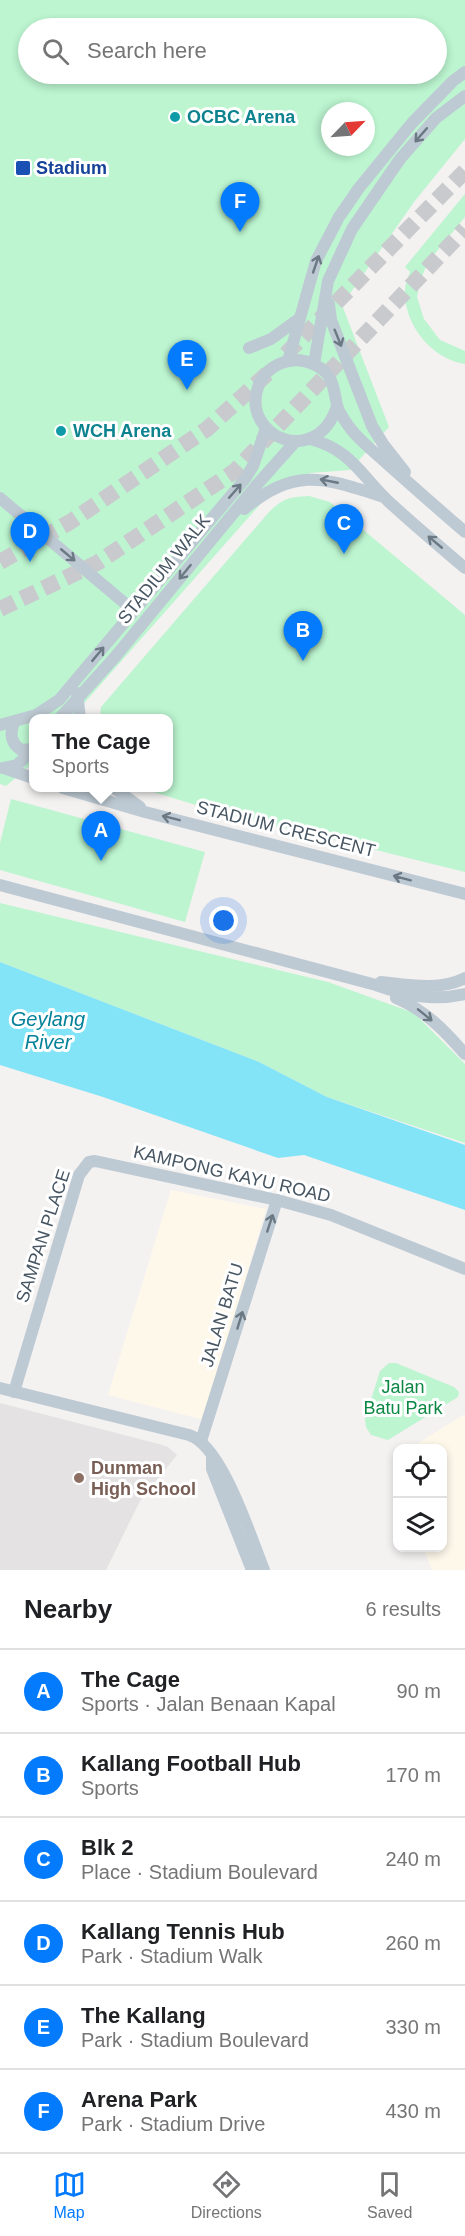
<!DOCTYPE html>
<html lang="en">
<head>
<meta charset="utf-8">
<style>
	:root { --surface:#fff; --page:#f6f6f6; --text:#202124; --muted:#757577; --line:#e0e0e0; --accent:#037bfc }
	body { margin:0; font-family:Helvetica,sans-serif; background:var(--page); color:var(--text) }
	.controls { position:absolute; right:18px; bottom:18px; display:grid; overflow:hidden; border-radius:12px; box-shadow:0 3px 9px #0003 }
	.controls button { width:54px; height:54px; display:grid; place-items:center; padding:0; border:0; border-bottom:2px solid var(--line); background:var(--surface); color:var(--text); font:30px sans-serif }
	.compass { position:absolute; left:321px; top:102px; width:54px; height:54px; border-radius:50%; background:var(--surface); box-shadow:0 3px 9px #0003; rotate:65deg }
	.you { position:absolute; left:224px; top:921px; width:21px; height:21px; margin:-15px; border:4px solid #fff; border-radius:50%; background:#1a73e8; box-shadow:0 0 0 9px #1a73e833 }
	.badge { display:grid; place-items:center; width:39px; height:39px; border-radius:50%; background:var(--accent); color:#fff; font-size:20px; font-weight:700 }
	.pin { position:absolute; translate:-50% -50px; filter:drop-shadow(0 2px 3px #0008) }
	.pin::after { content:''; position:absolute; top:32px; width:21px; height:18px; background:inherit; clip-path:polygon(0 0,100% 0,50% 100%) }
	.popup { position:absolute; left:29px; top:714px; width:144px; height:78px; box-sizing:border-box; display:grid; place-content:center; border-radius:12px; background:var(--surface); filter:drop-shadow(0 2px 4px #0005); font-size:20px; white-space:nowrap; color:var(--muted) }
	.popup b { font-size:22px; color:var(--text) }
	.popup::after { content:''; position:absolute; left:50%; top:100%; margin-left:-12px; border:12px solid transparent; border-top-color:var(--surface) }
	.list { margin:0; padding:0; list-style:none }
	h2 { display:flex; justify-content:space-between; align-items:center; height:78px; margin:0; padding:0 24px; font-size:26px }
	h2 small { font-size:20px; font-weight:400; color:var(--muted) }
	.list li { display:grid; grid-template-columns:39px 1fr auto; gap:18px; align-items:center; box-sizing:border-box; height:84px; padding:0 24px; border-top:2px solid var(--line) }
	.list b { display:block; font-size:22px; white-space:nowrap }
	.list p { margin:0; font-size:20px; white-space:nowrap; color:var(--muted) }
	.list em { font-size:20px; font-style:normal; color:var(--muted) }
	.icon { flex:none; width:33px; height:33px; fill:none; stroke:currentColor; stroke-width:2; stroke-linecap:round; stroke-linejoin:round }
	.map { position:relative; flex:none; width:465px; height:1570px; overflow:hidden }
	.search { position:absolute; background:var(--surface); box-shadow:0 3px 9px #0003; left:18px; right:18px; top:18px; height:66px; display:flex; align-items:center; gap:15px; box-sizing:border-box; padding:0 21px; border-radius:33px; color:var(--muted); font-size:22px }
	.sheet { height:582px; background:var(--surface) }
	nav { display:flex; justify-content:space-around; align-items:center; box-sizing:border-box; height:84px; border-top:2px solid var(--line); background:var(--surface); font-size:16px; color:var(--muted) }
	nav a { display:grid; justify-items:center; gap:3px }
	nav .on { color:var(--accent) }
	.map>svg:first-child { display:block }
</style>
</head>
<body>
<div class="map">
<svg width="465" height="1570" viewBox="0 0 465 1570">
	<rect width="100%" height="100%" fill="#f4f1f1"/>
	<g fill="#fef8eb">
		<path d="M171,1190L266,1209L204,1420L108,1395Z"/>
		<path d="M465,1414V1570H432L423,1548H442V1448H410Z"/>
	</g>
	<path fill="#e5e2e3" d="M0,1403L159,1444L168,1447L177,1455L140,1501L106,1570H0Z"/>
	<g fill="#bcf5d0" fill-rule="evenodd">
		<path d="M0,0H465V139L414,202L342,305L389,427L350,470L310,473L272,491L71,718H33V763L6,786L0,784ZM28,28H436V74H28ZM330,111H366V147H330Z"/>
		<path d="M465,194V217L428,262L420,281L417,297L424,319L440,340L465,351V364C431,358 404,325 405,290C405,284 408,278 410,272L405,267Z"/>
		<path d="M309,496L330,502L465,615V872L209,809L140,788H168V718H100L101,707L269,512C284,498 289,497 309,496Z"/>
		<path d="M11,799L205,852L185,922L0,870V843Z"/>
		<path d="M0,903L328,982L414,1013L465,1064V1143L327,1097L259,1062L0,962Z"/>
		<path d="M389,1363H396L454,1387L459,1392L458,1397L388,1440L371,1435L366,1427L365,1419L380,1371Z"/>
	</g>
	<path fill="#84e4f7" d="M0,962L259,1062L327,1097L465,1145V1210L304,1155L278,1158L103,1097L0,1065Z"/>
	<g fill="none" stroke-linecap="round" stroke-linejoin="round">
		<g stroke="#c9cacd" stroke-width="16" stroke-dasharray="16 8" stroke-linecap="butt">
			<path d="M286,354L465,171"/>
			<path d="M0,562L70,522L207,429L268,373"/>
			<path d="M0,609L97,563L235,471L465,229"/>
		</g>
		<g stroke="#becad3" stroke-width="12">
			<path d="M329,304L331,320L372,426L383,444L405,472"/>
			<path d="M249,348L271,339L300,318"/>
			<path d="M288,361L316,261L339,217L359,188L412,123L453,81L465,72"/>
			<path d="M314,364L328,281L352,229L400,159L436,118L465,96"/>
			<path d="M337,406C317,469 241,437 258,387C265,365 292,354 313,364C334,373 333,387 337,405C338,412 346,422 350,428C359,440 372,450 383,460C410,484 437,508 465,532"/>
			<path d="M310,439C350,449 361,475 388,501C413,524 439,546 465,568"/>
			<path d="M0,498L134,611"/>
			<path d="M244,509C297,466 324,478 384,497"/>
			<path d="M77,693L80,718"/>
			<path d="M60,718L115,657L255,487L295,442"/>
			<path d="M14,722C10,734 10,742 21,750L33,749"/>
			<path d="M0,725L36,715L59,700L245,479L253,466L266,428"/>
			<path d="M3,768L17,765L33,750"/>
			<path d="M4,768L33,778"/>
			<path d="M63,788L145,812L465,894"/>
			<path d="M114,788L140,807"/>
			<path d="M0,885L376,985C407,996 433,1001 465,994"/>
			<path d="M381,982C409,985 439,991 465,978"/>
			<path d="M396,998C425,1010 445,1031 465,1054"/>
			<path d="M0,1388L189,1435C222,1445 251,1538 264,1570"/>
			<path d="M14,1392L79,1175L89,1162L95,1161L277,1200L331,1215L465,1269"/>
			<path d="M201,1441L277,1200"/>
			<path d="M212,1456V1469L252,1570"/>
		</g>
	</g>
	<defs><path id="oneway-shaft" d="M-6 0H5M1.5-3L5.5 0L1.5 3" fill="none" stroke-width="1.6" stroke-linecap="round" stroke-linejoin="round" transform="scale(1.5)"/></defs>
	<g stroke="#6b7984">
		<use href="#oneway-shaft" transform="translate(421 135) rotate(131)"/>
		<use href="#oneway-shaft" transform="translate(316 264) rotate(-71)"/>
		<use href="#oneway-shaft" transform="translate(338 338) rotate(68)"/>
		<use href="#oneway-shaft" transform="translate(329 481) rotate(-169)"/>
		<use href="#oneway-shaft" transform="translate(235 491) rotate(-49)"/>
		<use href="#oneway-shaft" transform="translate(435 542) rotate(-140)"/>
		<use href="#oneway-shaft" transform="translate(68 555) rotate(40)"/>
		<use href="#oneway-shaft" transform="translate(185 572) rotate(129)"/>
		<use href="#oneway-shaft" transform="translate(98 654) rotate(-50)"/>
		<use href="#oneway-shaft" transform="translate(171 818) rotate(-166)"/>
		<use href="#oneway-shaft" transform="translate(402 878) rotate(-165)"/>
		<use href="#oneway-shaft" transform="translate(425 1015) rotate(39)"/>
		<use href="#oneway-shaft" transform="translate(270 1223) rotate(-72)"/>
		<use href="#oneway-shaft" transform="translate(240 1320) rotate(-73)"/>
	</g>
	<g fill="#0f9aa8" stroke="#fff" stroke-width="2">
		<circle cx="175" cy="117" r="6"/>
		<circle cx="61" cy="431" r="6"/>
	</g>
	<rect fill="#1a4fb4" stroke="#fff" stroke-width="2" x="15" y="160" width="16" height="16" rx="3"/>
	<circle fill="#8d6e63" stroke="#fff" stroke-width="2" cx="79" cy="1478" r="6"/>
	<g text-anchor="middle" stroke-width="6" stroke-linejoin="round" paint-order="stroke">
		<g font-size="18" font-weight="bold" fill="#0d838f" stroke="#fff" text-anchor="start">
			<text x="187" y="123">OCBC Arena</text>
			<text x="73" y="437">WCH Arena</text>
		</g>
		<g font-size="18" font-weight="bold" fill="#164399" stroke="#fff" text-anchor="start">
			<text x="36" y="174">Stadium</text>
		</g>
		<g font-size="18" fill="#475662" stroke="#fff">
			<text transform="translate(164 569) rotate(-51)" y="6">STADIUM WALK</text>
			<text transform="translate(286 829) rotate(14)" y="6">STADIUM CRESCENT</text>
			<text transform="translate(232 1174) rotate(13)" y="6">KAMPONG KAYU ROAD</text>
			<text transform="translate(43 1236) rotate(-72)" y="6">SAMPAN PLACE</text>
			<text transform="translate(222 1315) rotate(-73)" y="6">JALAN BATU</text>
		</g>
		<g font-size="18" fill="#0c8844" stroke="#fff">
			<text x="403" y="1393">Jalan<tspan x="403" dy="21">Batu Park</tspan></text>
		</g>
		<g font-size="18" font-weight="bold" fill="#785e54" stroke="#fff" text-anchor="start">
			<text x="91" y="1474">Dunman<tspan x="91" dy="21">High School</tspan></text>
		</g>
		<g font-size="20" font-style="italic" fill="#038199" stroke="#fff">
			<text x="48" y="1026">Geylang<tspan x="48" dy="23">River</tspan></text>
		</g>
	</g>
</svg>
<div class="controls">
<button><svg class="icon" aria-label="locate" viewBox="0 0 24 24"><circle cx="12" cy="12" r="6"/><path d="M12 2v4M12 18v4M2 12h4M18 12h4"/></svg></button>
<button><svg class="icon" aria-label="layers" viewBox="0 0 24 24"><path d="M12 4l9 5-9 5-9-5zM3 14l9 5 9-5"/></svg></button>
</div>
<svg class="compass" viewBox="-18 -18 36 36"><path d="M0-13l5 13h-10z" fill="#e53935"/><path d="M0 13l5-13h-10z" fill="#757577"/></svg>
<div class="you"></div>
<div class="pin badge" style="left:101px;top:861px">A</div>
<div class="popup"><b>The Cage</b>Sports</div>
<div class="pin badge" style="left:303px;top:661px">B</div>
<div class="pin badge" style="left:344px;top:554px">C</div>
<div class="pin badge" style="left:30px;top:562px">D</div>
<div class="pin badge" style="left:187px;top:390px">E</div>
<div class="pin badge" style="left:240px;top:232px">F</div>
<div class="search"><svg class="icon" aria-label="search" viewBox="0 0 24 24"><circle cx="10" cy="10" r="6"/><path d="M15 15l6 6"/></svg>Search here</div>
</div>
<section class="sheet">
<h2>Nearby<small>6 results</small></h2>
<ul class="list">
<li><span class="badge">A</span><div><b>The Cage</b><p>Sports · Jalan Benaan Kapal</p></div><em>90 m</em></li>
<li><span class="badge">B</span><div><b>Kallang Football Hub</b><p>Sports</p></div><em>170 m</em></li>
<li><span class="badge">C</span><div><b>Blk 2</b><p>Place · Stadium Boulevard</p></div><em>240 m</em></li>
<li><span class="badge">D</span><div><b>Kallang Tennis Hub</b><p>Park · Stadium Walk</p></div><em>260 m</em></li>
<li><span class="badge">E</span><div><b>The Kallang</b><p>Park · Stadium Boulevard</p></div><em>330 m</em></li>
<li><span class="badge">F</span><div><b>Arena Park</b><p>Park · Stadium Drive</p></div><em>430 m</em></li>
</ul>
</section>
<nav>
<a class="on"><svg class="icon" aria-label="map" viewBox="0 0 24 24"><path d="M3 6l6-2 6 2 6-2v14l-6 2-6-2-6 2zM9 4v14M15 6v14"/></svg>Map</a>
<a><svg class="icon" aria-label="directions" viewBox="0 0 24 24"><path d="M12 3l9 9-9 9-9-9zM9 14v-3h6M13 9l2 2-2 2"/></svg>Directions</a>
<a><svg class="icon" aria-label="saved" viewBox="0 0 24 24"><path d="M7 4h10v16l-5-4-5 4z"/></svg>Saved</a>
</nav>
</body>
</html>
